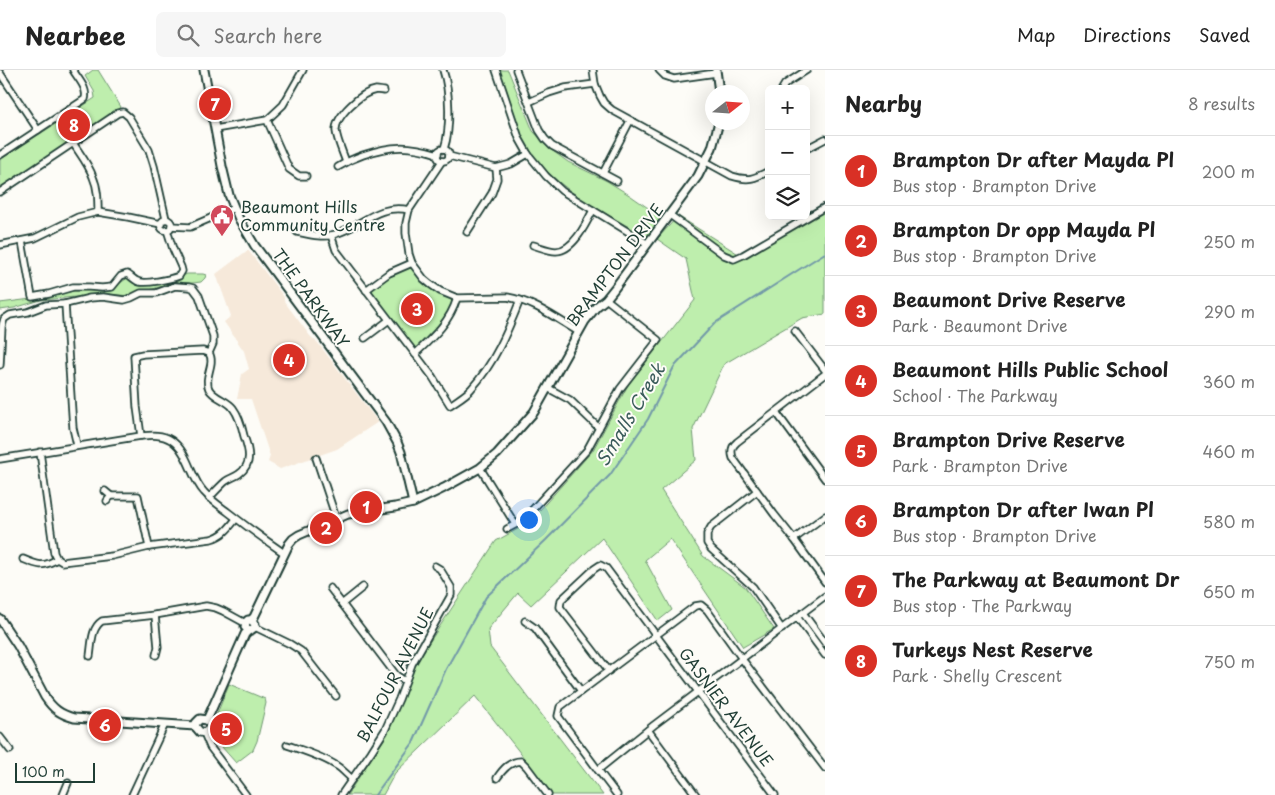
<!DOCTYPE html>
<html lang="en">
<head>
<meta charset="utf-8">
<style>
	:root { --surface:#fff; --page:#f6f6f6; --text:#222; --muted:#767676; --line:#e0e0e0; --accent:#d93025 }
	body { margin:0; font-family:"Playpen Sans",sans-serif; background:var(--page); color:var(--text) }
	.controls { position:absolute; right:15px; top:15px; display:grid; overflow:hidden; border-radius:8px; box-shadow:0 5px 20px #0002 }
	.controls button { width:45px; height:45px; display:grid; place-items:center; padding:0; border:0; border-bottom:1px solid var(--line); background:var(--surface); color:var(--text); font:25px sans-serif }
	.compass { position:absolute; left:705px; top:15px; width:45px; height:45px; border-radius:50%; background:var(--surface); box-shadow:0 5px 20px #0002; rotate:73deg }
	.scale { position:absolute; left:15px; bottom:12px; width:80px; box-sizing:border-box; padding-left:5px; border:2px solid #1f3d34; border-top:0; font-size:14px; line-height:18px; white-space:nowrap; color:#1f3d34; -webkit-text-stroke:4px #fdfcf7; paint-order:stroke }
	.you { position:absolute; left:528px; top:449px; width:18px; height:18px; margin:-12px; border:4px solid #fff; border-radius:50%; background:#1a73e8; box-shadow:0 0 0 8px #1a73e833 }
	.badge { display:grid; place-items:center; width:32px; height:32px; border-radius:50%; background:var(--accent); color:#fff; font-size:16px; font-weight:700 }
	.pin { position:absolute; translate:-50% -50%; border:2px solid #fff; box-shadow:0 1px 5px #0006 }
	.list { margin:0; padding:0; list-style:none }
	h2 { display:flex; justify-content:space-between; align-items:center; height:65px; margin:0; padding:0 20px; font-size:21px }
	h2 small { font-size:16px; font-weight:400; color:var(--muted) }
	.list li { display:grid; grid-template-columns:32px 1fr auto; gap:15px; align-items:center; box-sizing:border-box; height:70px; padding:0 20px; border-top:1px solid var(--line) }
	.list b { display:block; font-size:19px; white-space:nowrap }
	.list p { margin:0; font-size:16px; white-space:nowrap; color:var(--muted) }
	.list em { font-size:16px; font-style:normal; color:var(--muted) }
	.icon { flex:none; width:28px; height:28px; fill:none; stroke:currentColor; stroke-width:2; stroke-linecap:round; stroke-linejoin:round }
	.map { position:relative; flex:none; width:825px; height:725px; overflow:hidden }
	header { display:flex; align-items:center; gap:30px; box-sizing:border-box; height:70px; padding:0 25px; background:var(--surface); border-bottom:1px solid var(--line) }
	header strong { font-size:24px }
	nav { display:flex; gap:28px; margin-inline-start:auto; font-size:18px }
	.search { width:350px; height:45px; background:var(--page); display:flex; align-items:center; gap:12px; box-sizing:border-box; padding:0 18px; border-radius:8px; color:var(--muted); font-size:19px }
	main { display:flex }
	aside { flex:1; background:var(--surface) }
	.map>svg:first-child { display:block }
</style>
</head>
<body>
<header>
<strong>Nearbee</strong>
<div class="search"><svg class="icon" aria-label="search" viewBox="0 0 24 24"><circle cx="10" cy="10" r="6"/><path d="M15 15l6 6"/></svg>Search here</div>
<nav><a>Map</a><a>Directions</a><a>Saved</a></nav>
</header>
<main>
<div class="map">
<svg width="825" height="725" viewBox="0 0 825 725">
	<rect width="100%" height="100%" fill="#fdfcf7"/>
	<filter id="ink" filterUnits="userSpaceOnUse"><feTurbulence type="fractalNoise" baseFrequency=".02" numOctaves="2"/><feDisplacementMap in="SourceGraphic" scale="10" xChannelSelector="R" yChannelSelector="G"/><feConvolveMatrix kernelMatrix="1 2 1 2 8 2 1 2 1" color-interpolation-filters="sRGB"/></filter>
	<g filter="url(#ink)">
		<path fill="#f6e9da" d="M248,180L284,227V231L310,266L318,273L378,352L337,379L280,399L268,392L270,386L251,329H237L242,304L249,299L244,281L224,252L231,246L216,204Z"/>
		<g fill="#beeead" stroke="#6e9670">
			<path d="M93,0H98L121,37L0,118V90L26,73L95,28L94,21L85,6Z"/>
			<path d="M499,0H508L533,61L550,79L568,92L607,111L631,126L661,147L648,168C608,144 555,120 529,79C514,55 508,27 499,0Z"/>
			<path d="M825,141V244L802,248L724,294L693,359L696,390L661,420L703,486L745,517L774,559L743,577L670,469L645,490L672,540L658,551L602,468L531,535L518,523L488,559L490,577L603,725H549L521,684L475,626L395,703L383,725H347L387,665L417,591L496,471L525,455L539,441L593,380L628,315L695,230L686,189L657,169L678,146L740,185Z"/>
			<path d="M409,197C416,200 424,214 432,220C439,225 449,225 453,232L444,251L420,277L417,278L413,277L370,221V219L391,204Z"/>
			<path d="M187,204H203L206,205L205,208L201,212L193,213H173L129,226L110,224L41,230L14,238L0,240V233L39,228L74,221L113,218L123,211L128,208L136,214L141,216L175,209Z"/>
			<path d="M229,614L265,629L266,633L257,671L253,680L236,693L214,668L217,644Z"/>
		</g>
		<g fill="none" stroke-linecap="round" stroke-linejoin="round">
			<path stroke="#7299a8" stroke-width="2" d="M375,725L413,673L446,599L486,527L546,470L610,405L648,349L674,297L715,253L825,183"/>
			<g stroke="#1f3d34" stroke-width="9">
				<g id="minor">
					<path d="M443,0C450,21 451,58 444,79"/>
					<path d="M496,0L519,68L528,84L546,106L562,121L648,174"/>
					<path d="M516,0L539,60L545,69L552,76L617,111"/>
					<path d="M593,0L595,14L600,26L604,33L612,40L732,106C748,111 754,109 769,101"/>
					<path d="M659,0L665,6L674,9L716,3"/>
					<path d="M0,3L38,60"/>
					<path d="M782,19L785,14L807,0"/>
					<path d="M529,32L549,23L565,18L595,14"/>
					<path d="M267,50L289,99L299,106H306"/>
					<path d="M215,59L267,50L283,35L303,0"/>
					<path d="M73,73C80,84 89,95 93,107C98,118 98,130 98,142"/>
					<path d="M806,79L825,69"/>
					<circle cx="443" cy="85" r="6"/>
					<path d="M0,85L85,29C88,18 78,9 73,0"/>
					<path d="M449,86L496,98L511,94L528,84"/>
					<path d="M442,91L409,140L406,153V163L409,184L412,193L424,209L430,214L440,221L457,228L507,227C533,231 557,249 579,262"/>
					<path d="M346,92C343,83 337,70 336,61C335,46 362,22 376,20C379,20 382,21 384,21"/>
					<path d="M338,97C346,92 354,88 363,85C392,75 409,75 438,84"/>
					<path d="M603,103L630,51"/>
					<path d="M0,122L118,43L123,42L129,47L149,80L154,96L166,149"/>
					<path d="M670,145L724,185L734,189L743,185L825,137"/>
					<circle cx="166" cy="155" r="5.5"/>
					<path d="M171,156L190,157L234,138"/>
					<path d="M297,162C308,164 321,168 332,165C361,158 376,133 409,140"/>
					<path d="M467,162L492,123L497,109L496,98"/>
					<path d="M331,165L336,180L432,306L450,335C457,330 466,325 471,319C494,294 508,261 520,230"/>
					<path d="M22,171L32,227L49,224L73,217H89L102,218L112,217L121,206L127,204C131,206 133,209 137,211C144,215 171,209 179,206L182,201L181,197L173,179L167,160"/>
					<path d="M0,175L35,168L78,147L98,142L128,147L161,154"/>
					<path d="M533,175C540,177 549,181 556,181C573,181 586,154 593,140"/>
					<path d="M366,220L389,203L412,193"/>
					<path d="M65,234L90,228L103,227L124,230L131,228L141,223H156L175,216L189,217L193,218L199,226L213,266V274L209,283"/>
					<path d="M795,261L825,300"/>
					<path d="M365,268L389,250"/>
					<path d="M415,284C433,267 450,252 457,228"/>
					<path d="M0,295L2,256L4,249L10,245L28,242L46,235L65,234L73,358L77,375"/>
					<path d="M825,304L737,372C731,377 731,382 733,388L774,444L794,469L825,512"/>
					<path d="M548,318L570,330L599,358"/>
					<path d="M776,342L825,409"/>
					<path d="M141,366L137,337L134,286L143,284L203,281L209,283C216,294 203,307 209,319C214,328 227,330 233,338C239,346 242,357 244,366C249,380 253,394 239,404C235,407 230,408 226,411C220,416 215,422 209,428"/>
					<path d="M40,382L54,483L57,489L62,492L112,486L149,477L211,469C223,466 229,458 236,449"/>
					<path d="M316,388L336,448"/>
					<path d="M0,389L141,366C152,365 162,364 171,370C189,382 190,407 204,422C211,430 220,436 228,442C246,456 265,470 284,483"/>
					<path d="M480,398L515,454"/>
					<path d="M105,421L111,426L107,431"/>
					<path d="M757,421L711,457L707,464V473L711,479L753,517L782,559"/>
					<path d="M111,426H138L149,477"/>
					<path d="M507,459L522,451L587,380L620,319L658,270L606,229"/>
					<path d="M794,469L825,446"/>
					<path d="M23,489C37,495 43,498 57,489"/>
					<path d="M330,518L396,605L405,611"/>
					<path d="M342,534L363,517"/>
					<path d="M803,543L825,573"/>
					<path d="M155,545L158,577L156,585"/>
					<path d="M797,547L825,585"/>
					<path d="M525,551L535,558L581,621"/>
					<path d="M255,557L290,574L301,581L336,626"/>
					<path d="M90,586C92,574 91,558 102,551L155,545L206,536L216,538L223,541L245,553"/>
					<path d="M609,601L560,537L561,530L594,499L600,495L606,498L775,725"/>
					<path d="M648,660L696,725"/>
					<path d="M204,663L210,677L246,725"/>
					<path d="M0,667L10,680"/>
					<path d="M287,675C304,681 322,686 337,696C342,699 347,705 352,709"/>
					<path d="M598,700L558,646L560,637L695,536L701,535L707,540L745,593L825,698"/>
					<path d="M497,708C503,699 510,691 521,691L527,697L548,725"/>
					<path d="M63,725L68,713"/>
					<path d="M132,725L165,654"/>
					<path d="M341,725L371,682L385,660L399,629L412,594L451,525V517L440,499L435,496"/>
					<path d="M617,725L598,700L654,655L825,526"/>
				</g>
			</g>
			<g stroke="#1f3d34" stroke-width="11">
				<g id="tertiary">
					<path d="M204,0L222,96L229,125L239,149L255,176L386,352L397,372L401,382L413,433"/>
					<path d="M716,0L719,22"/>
					<path d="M0,549L18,576L45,627C53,639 60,644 74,648L195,656"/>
					<path d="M249,560L245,557L246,552L248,550H251L254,547L289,474L293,469L299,465L348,444L395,437L413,433L444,418L480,398L497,384L534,342L585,251L596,237L606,229L614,219L698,106L712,78L719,52"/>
					<path d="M249,560H251L255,557V554L251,550"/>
					<path d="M207,650L245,564L249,560"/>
					<path d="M195,656L200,662C208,664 213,656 207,650"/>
					<path d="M195,656L196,653L200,649L207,650"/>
				</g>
			</g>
			<use href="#minor" stroke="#fdfcf7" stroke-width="5.5"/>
			<use href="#tertiary" stroke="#fdfcf7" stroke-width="7"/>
		</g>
	</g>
	<defs>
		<g id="civic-pin" transform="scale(1.25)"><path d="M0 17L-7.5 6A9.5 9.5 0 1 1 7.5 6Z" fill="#d1495b" stroke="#fdfcf7"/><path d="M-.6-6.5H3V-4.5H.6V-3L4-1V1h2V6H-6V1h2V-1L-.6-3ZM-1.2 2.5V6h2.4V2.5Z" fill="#fff"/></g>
	</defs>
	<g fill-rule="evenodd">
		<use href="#civic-pin" x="222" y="146"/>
	</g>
	<g text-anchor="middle" stroke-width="4" stroke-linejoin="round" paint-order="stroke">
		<g font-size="16" fill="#1f3d34" stroke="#fdfcf7" text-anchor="start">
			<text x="240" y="143">Beaumont Hills<tspan x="240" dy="18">Community Centre</tspan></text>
		</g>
		<g font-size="16" fill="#1f3d34" stroke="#fdfcf7">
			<text transform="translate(615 195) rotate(-53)" y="6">BRAMPTON DRIVE</text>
			<text transform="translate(311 228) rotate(54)" y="6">THE PARKWAY</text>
			<text transform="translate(395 605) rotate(-63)" y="6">BALFOUR AVENUE</text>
			<text transform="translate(726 637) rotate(53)" y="6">GASNIER AVENUE</text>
		</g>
		<g font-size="18" font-style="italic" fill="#3b5c5b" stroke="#fdfcf7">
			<text transform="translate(631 345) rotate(-59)" y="6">Smalls Creek</text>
		</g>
	</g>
</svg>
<div class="controls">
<button>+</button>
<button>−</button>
<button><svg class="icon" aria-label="layers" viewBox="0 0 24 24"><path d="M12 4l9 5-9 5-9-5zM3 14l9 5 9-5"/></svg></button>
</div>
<svg class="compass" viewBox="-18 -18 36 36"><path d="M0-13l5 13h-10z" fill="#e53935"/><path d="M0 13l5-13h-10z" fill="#767676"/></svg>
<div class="scale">100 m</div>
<div class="you"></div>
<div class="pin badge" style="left:366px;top:437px">1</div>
<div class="pin badge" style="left:326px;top:458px">2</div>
<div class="pin badge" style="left:417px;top:239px">3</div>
<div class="pin badge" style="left:289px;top:290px">4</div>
<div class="pin badge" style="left:226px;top:659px">5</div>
<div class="pin badge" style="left:105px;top:655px">6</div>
<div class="pin badge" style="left:215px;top:34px">7</div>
<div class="pin badge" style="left:74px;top:55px">8</div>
</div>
<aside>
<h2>Nearby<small>8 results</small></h2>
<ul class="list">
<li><span class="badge">1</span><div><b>Brampton Dr after Mayda Pl</b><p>Bus stop · Brampton Drive</p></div><em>200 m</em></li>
<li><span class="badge">2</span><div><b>Brampton Dr opp Mayda Pl</b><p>Bus stop · Brampton Drive</p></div><em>250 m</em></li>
<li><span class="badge">3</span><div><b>Beaumont Drive Reserve</b><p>Park · Beaumont Drive</p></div><em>290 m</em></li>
<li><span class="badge">4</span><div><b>Beaumont Hills Public School</b><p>School · The Parkway</p></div><em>360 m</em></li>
<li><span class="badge">5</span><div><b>Brampton Drive Reserve</b><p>Park · Brampton Drive</p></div><em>460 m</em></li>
<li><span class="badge">6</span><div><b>Brampton Dr after Iwan Pl</b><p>Bus stop · Brampton Drive</p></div><em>580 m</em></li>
<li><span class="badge">7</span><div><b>The Parkway at Beaumont Dr</b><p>Bus stop · The Parkway</p></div><em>650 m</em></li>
<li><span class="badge">8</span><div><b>Turkeys Nest Reserve</b><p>Park · Shelly Crescent</p></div><em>750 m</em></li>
</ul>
</aside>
</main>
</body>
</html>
